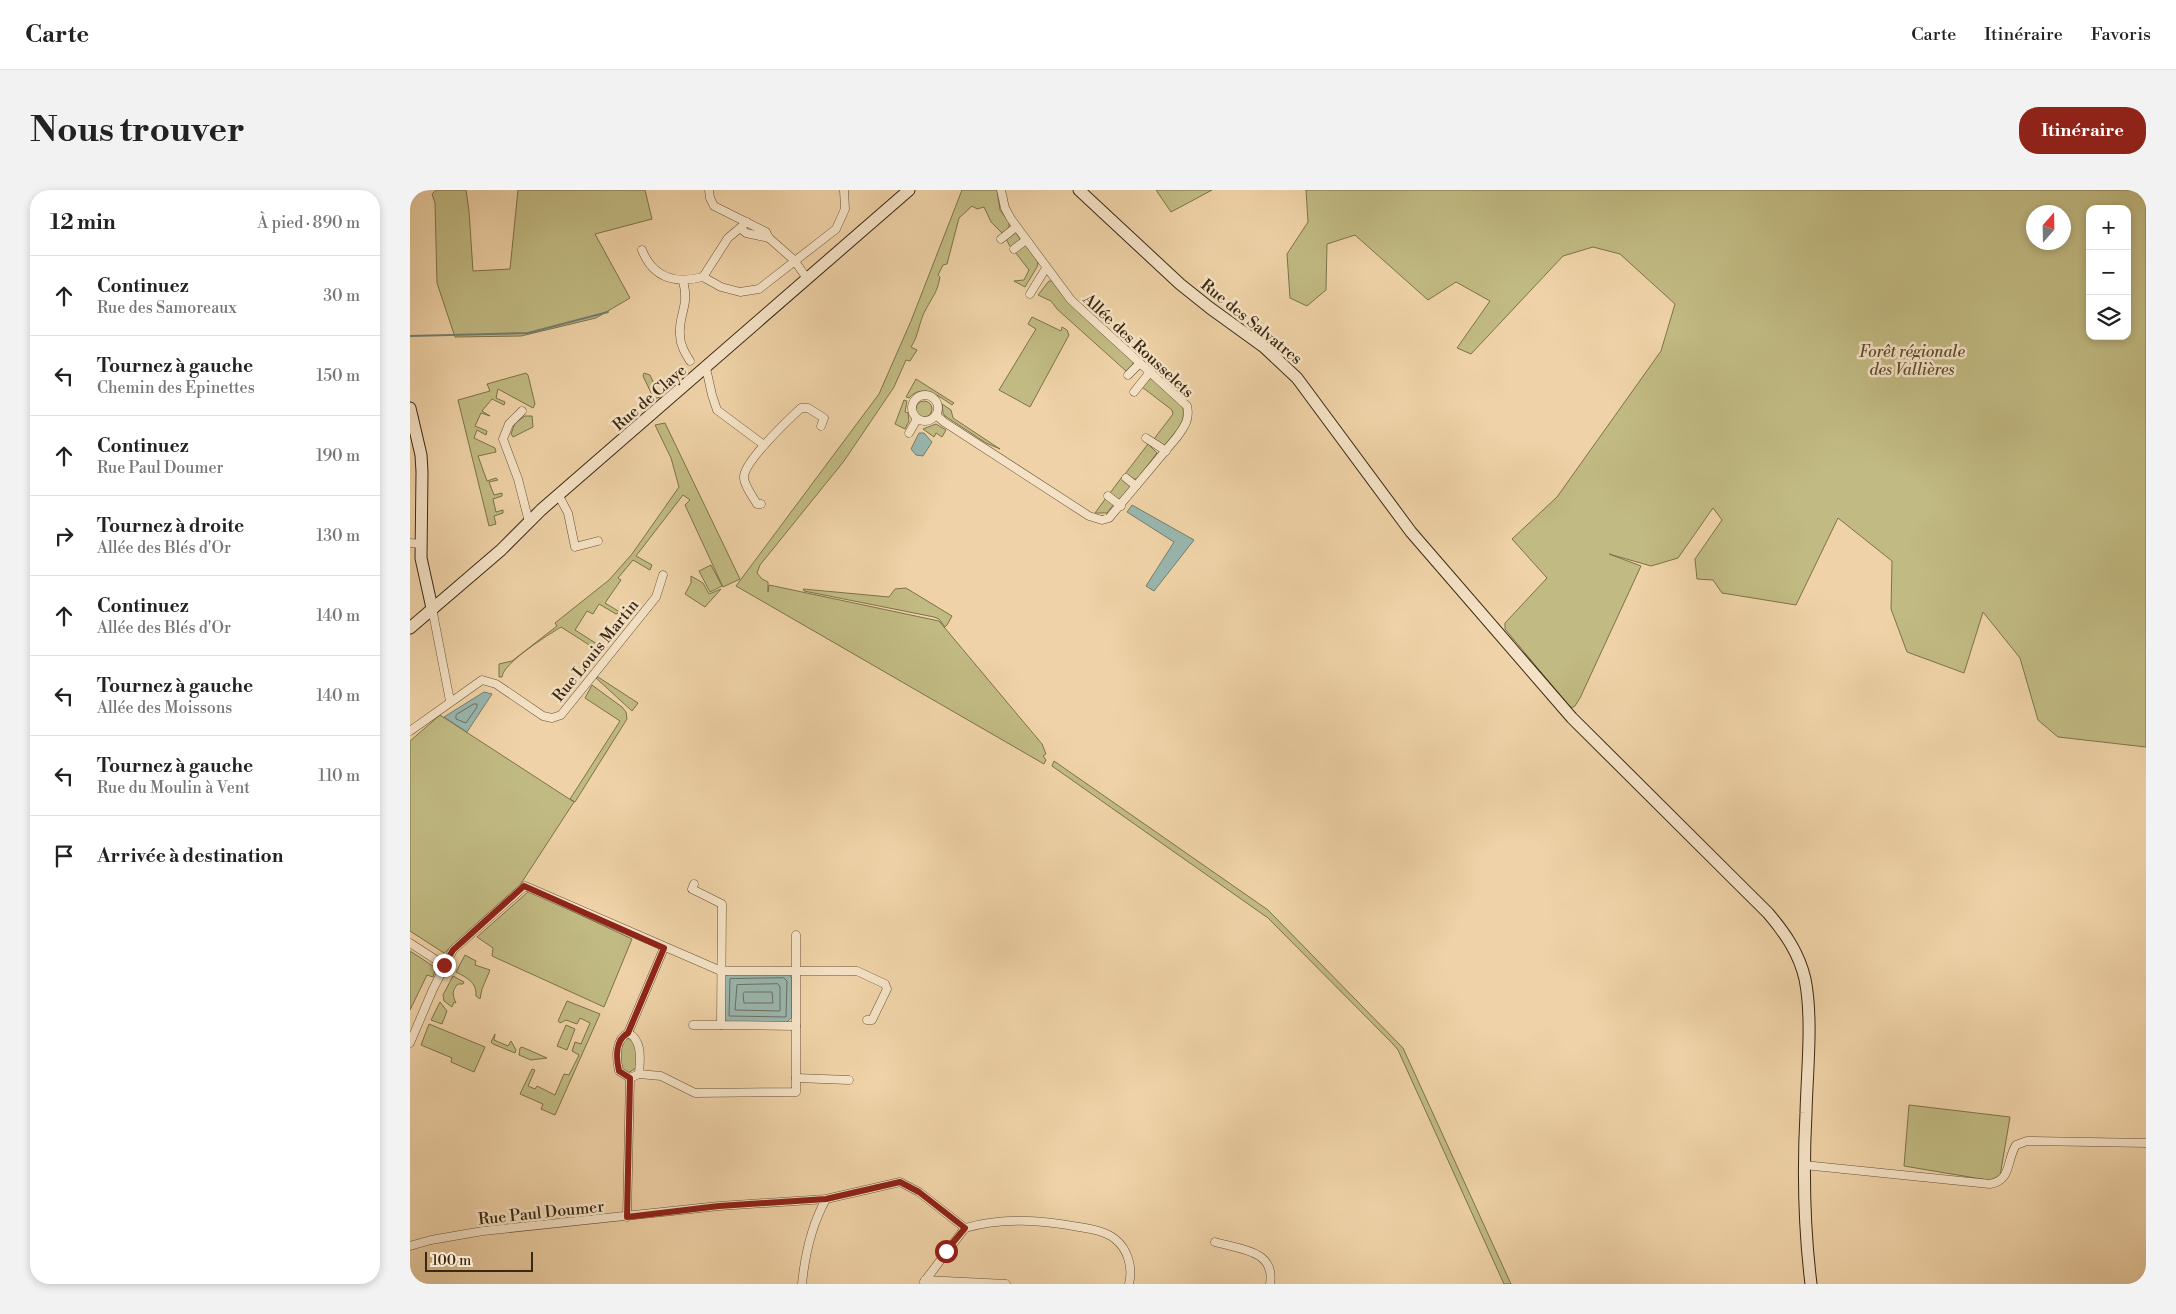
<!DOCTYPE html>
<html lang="fr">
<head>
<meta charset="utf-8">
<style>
	:root { --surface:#fff; --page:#f2f2f2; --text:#222; --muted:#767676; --line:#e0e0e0; --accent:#8f2418 }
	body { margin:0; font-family:"Libre Bodoni",serif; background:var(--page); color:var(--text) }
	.controls { position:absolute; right:15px; top:15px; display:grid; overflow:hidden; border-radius:10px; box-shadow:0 2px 8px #0003 }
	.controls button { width:45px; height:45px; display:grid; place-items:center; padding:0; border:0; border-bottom:1px solid var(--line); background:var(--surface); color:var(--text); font:25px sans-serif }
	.compass { position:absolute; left:1616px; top:15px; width:45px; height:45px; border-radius:50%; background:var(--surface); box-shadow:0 2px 8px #0003; rotate:20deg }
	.scale { position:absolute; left:15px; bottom:12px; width:108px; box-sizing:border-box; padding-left:5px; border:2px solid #392913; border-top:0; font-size:14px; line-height:18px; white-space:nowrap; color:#392913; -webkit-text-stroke:4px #f5e2c6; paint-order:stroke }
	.stop { position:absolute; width:15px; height:15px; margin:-11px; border:4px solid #8f2418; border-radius:50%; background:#fff }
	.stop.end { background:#8f2418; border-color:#fff; box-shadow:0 1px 5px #0008 }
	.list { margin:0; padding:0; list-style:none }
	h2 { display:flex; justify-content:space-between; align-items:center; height:65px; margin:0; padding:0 20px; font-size:21px }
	h2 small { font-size:16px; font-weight:400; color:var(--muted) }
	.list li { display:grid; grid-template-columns:32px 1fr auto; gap:15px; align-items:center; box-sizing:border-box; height:80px; padding:0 20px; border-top:1px solid var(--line) }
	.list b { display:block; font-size:19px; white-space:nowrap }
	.list p { margin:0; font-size:16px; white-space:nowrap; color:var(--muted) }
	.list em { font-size:16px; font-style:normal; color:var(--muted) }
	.icon { flex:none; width:28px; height:28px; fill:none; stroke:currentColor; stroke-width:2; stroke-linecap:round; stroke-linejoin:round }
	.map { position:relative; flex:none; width:1736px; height:1094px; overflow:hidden; border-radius:20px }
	header { display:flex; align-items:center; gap:30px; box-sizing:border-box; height:70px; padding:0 25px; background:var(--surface); border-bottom:1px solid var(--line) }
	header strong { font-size:24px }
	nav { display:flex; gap:28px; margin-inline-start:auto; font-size:18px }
	.intro { display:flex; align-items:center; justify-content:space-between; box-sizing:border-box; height:120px; padding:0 30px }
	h1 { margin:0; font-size:35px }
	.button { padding:12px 22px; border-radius:20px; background:var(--accent); color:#fff; font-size:18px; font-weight:700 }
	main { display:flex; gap:30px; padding:0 30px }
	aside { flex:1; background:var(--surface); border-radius:20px; box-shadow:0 2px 8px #0003 }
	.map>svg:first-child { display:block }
</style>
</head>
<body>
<header>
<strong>Carte</strong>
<nav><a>Carte</a><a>Itinéraire</a><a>Favoris</a></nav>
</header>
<div class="intro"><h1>Nous trouver</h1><a class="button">Itinéraire</a></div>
<main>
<aside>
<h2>12 min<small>À pied · 890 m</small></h2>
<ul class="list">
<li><svg class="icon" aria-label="ahead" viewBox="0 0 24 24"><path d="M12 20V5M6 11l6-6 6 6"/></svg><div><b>Continuez</b><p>Rue des Samoreaux</p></div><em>30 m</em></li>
<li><svg class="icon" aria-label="left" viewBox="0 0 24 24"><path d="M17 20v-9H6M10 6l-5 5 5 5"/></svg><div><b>Tournez à gauche</b><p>Chemin des Epinettes</p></div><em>150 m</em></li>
<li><svg class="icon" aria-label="ahead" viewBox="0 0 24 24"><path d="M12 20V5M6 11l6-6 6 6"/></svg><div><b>Continuez</b><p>Rue Paul Doumer</p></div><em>190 m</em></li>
<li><svg class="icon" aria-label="right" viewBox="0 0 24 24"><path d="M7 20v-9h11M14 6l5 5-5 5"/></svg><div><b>Tournez à droite</b><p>Allée des Blés d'Or</p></div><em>130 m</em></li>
<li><svg class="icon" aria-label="ahead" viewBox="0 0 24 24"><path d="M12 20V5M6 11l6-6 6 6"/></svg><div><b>Continuez</b><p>Allée des Blés d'Or</p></div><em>140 m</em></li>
<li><svg class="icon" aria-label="left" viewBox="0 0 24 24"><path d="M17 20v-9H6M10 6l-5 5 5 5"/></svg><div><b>Tournez à gauche</b><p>Allée des Moissons</p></div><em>140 m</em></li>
<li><svg class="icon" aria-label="left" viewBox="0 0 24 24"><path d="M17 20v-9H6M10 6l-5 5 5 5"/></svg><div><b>Tournez à gauche</b><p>Rue du Moulin à Vent</p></div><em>110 m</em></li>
<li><svg class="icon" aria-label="arrive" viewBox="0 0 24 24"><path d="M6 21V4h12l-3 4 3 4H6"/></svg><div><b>Arrivée à destination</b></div></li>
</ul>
</aside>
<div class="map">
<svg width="1736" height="1094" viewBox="0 0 1736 1094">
	<rect width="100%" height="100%" fill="#efd2a7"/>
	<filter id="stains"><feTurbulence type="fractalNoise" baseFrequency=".004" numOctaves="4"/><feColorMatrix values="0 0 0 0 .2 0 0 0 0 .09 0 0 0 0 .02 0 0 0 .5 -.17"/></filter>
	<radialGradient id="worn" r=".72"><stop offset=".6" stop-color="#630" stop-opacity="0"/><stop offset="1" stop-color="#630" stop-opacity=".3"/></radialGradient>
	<g fill="#c1ba82" stroke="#7d724a" fill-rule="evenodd">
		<path d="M26,0H56L59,21L63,81L100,79L108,0H235L242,29L185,44L220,108L186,128L111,146L45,147L27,93L25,13L22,4Z"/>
		<path d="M552,0H587L590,20L599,32V39L592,43L581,32L574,17L567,19L562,16L549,28L537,74L533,75L528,85L530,87C527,103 523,106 516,119C509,131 509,145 501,157L507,160L500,171L496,170L484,197L434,271L350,375L347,383L352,389L358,392V402L359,395L529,431L632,554L636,564L633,566L636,570L634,574L326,396L469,204L501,131Z"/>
		<path d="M746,0H802L761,22Z"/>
		<path d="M896,0H1736V557L1648,547L1628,530L1610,468L1573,422L1554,483L1497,462L1481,419L1482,371L1428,328L1386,415L1312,403L1303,390L1287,389L1285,369L1312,330L1303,318L1268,368L1241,376L1199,364L1231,376L1170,508L1165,516L1161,518L1095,439V433L1137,388L1102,349L1147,307L1251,161L1265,114L1210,64L1183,57L1153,66L1061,164L1047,158L1080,111L1046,92L1018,110L945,45L917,54L916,100L897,116L880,108L877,64L898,32ZM1680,19H1717V146H1680ZM1654,22V52H1624V22Z"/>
		<path d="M605,42L611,50L601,58L596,49Z"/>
		<path d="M616,55L628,72L627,77L615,97L604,91L614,90L619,80L605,62Z"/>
		<path d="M639,91H642L651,103L723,171V174L716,181L647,119L641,111L628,105Z"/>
		<path d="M622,127L651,141L652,137L657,140L659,145L620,217L589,200L626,139L618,134Z"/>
		<path d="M116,183L118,185L125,214L123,218L88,199L86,208L95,212L94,215L82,209L72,221L80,226L71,223L65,236L77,241L76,245L67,240L64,248L85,258L86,262L68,266L77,291L86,288L88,290L79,292L84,305L92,303V306L83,309L86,322L93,320V323L84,326L86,334L79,336L48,210L80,201L77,194Z"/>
		<path d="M234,183L240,185L250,207L244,209L233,186Z"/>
		<path d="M741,187L772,215C778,232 764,243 754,256L744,249L763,224L762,220L732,197Z"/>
		<path d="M506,189L544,213L542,215C529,206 512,193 499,208L496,207Z"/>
		<path d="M494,210L497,211L495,222L498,223L499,231L495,239L485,234Z"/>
		<circle cx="514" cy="219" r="8"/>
		<path d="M532,214L541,220L543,228L590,259L576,253L535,226L533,223Z"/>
		<path d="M115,226H122L123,237L103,247L101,244L105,233Z"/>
		<path d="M255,233L330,389L313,397L275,315L280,310L273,305L226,366L242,375L240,380L223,370L208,388L211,390L195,413L210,422L206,424L189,414L183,424L177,421L165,440L187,454L184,458L151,437C138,445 93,473 92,487H89V474L102,471L147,436L145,433L199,390L222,364L269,297L261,268L245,235Z"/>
		<path d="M526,234L536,240L532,247L526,243L524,247L513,239Z"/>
		<path d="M738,254L747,263L727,289H722L715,284Z"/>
		<path d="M712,287L722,296L710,310L700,303Z"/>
		<path d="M696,308L704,314L697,323H685Z"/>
		<path d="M301,375L312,396L300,402L289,381Z"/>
		<path d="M281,386L293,393L299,404L311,399L295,417L275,404L281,393Z"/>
		<path d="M496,398L542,426L537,435L535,437L529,429L524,427L394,401L393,399L479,407L485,399Z"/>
		<path d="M188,487L228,513L222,521L186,488Z"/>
		<path d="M182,495L212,517L216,522L217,529L165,612L160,609L210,531L175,508Z"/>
		<path d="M30,525L164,612L110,695L34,763L0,741V551Z"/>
		<path d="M644,571L858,720L993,858L1101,1094H1094L988,860L982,853L858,728L642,576Z"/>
		<path d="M119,701L222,749L194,817L82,766L83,758L67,747Z"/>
		<path d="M0,761L26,778L23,787L17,785L0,820Z"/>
		<path d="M55,765L66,771L65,775L80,780L72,799L70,809L66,806C67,792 57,788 46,782Z"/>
		<path d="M43,786L54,792L53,794H48C42,800 42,805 46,813L44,812L42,817L34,811L33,805Z"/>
		<path d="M157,811L190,824L145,925L131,919L133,914L110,904L122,879L125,880L118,896L125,899L127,896L145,905L154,884L159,885L169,865L162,861L165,852L171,854L180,833L170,828L167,834L156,830L150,833L148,831Z"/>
		<path d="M30,812L37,821L32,834L21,830Z"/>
		<path d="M19,834L75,857L64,882L41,872L42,868L11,855Z"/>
		<path d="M156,835L165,839L157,860L147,856Z"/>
		<path d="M85,844L84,850L98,856L101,851L106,860L105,863L83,854L81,852Z"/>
		<path d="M221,848L224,851L227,865L226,878L218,883H215C208,873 207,858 215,849Z"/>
		<path d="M112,857L137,868L121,870L109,865L110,858Z"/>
		<path d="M1499,915L1600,927L1589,992L1494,976Z"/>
	</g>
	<g fill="#9ab6ae" stroke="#737e70">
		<path d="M509,243H514L522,252L513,266L506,265L501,259Z"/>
		<path d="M722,315L784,350L744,401L736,396L764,352L717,322Z"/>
		<path d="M74,502L82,504L57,542L34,527Z"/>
		<path d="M377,783L382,788V827L376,833H319L313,828L315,787L318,784Z"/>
	</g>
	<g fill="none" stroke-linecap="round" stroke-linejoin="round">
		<g stroke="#6a7060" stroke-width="1">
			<path d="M64,514H67V517L56,533L46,529V525Z"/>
			<path d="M374,788L377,791L376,827L319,826L320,789Z"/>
			<path d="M368,794L370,797V821L325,820L327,795Z"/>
			<path d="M335,802H362L363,813H334L333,804Z"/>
		</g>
		<path stroke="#737e70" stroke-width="2" d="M0,146L118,143L198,122"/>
		<g stroke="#665338" stroke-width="9">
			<g id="street">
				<path d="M299,0L300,8L304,16L356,42L359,48L384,70L396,87"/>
				<path d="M330,38L336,43L359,48"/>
				<path d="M591,49L606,37"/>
				<path d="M604,59L616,50"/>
				<path d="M232,60C243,88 265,94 293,87"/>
				<path d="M293,87L311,97L330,102L349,99L426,39L435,19L434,0"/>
				<path d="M293,87L318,48L337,32"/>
				<path d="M273,91C280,116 268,125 270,145C270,155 275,163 280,171"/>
				<path d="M620,104L636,78"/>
				<path d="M296,178L302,205L307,220L354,255"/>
				<path d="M718,185L730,173"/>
				<path d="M724,202L740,182"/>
				<circle cx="515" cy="218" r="13"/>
				<path d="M112,221L99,234L93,249L108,289L119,332"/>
				<path d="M526,225L534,232L679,326L692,330L699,328L767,247C775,236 780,229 777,216L661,110L601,29L595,18L591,0"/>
				<path d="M499,243L507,229"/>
				<path d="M736,248L756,261"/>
				<path d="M716,288L726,296"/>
				<path d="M149,306L158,323L165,357L188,351"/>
				<path d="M698,306L711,316"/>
				<path d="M351,314H347C343,307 333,294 334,286C336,270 378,230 391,218H398L414,228L411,236"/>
				<path d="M0,353L11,354"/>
				<path d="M22,418L40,511"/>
				<path d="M0,541L72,490L86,494L133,526L142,528L151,525L246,407L253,385"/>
				<path d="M284,694L282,699L312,714L311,835L386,836"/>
				<path d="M0,753L34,775"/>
				<path d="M283,835H311"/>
				<path d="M218,843C233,850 230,870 229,884"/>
				<path d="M0,853L23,799L43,760L115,696L311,781H447L475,794L477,799L462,830H457"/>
				<path d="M220,888L209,881C206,868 205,850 218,843L254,758"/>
				<path d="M386,888L439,890"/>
				<path d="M1394,975L1580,994C1602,990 1596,971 1606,955L1617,951L1736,953"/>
				<path d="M217,1027L220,888L229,884L251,886L285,903L386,902V745"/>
				<path d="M555,1038C593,1027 631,1030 669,1037C681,1039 695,1041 705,1049C718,1059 723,1078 719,1094"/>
				<path d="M805,1052C829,1059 866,1060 860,1094"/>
				<path d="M0,1056L21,1050L73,1041L309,1016L416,1009L490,992L509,1002L555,1038"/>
				<path d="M515,1090L596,1094"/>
				<path d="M514,1092L555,1038"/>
				<path d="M392,1094C395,1064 401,1036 416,1009"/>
			</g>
		</g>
		<g stroke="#392913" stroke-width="13">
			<g id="secondary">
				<path d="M669,0L770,94L800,118L854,157L887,188L1001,342L1162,528L1358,723C1375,743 1389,763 1395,789C1403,829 1397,881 1396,923C1393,980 1394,1037 1401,1094"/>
				<path d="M0,218L11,265L12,282L11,368L22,418"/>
				<path d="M0,438L91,360L131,320L499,0"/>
			</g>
		</g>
		<use href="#street" stroke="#f5e2c6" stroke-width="8"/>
		<use href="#secondary" stroke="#f5e2c6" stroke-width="11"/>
	</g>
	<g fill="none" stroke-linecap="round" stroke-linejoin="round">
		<path stroke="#8f2418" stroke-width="6" d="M34,775L43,760L114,696L254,758L218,843C205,850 206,868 209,881L220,888L217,1027L309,1016L416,1009L490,992L509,1002L555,1038L536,1061"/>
	</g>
	<g text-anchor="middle" stroke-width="5" stroke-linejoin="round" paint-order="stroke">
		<g font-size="16" fill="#392913" stroke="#f5e2c6">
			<text transform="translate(842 131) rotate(39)" y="6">Rue des Salvatres</text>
			<text transform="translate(729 155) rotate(43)" y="6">Allée des Rousselets</text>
			<text transform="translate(239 207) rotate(-41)" y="6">Rue de Claye</text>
			<text transform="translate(185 460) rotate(-51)" y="6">Rue Louis Martin</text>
			<text transform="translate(131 1022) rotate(-6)" y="6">Rue Paul Doumer</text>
		</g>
		<g font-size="16" font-style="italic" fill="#5b4d2f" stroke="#f5e2c6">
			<text x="1502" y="167">Forêt régionale<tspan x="1502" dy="18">des Vallières</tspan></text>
		</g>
	</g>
	<rect width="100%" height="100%" filter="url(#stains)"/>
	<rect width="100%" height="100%" fill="url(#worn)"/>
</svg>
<div class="controls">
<button>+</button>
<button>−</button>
<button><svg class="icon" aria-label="layers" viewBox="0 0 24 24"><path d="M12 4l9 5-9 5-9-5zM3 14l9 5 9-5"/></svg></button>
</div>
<svg class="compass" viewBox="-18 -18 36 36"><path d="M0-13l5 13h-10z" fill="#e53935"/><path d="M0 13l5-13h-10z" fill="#767676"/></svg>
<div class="scale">100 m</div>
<div class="stop" style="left:536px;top:1061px"></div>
<div class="stop end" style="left:34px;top:775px"></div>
</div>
</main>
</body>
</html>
